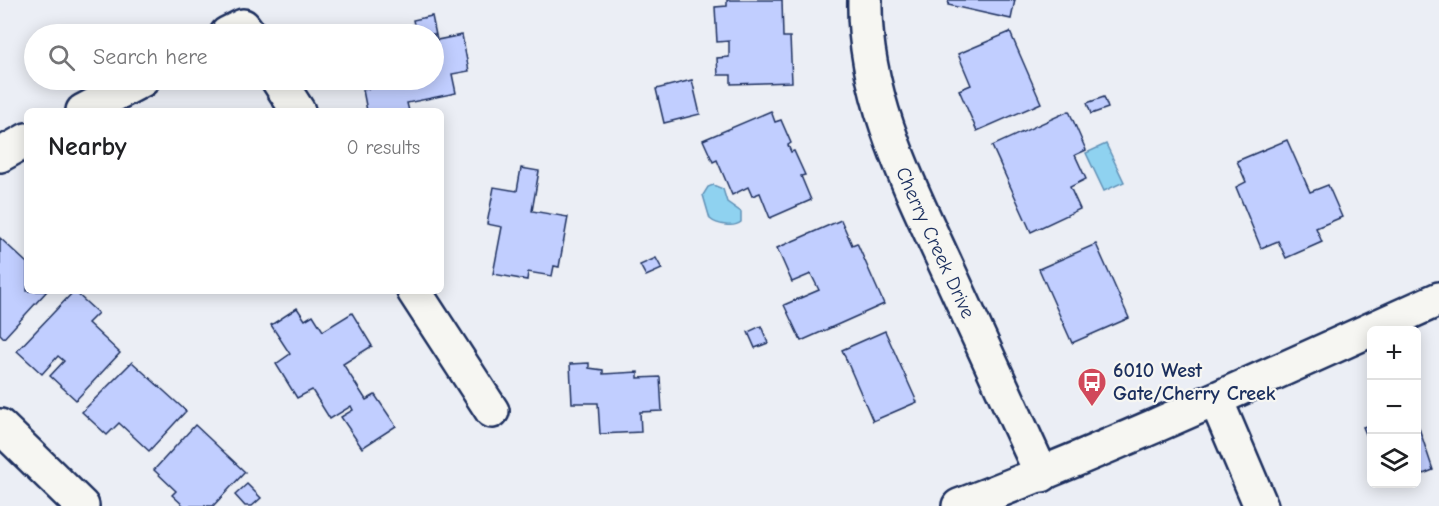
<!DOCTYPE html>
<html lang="en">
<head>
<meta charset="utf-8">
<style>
	:root { --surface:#fff; --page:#f6f6f6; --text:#202124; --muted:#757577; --line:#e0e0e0 }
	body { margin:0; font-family:"Comic Neue",sans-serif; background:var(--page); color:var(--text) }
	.controls { position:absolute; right:18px; bottom:18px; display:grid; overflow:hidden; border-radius:9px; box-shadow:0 3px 15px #0003 }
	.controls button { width:54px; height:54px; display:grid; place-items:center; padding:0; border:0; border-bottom:2px solid var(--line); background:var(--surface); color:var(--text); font:30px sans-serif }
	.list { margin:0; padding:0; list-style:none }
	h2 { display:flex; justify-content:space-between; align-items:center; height:78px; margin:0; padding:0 24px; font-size:26px }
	h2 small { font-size:20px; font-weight:400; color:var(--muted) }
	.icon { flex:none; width:33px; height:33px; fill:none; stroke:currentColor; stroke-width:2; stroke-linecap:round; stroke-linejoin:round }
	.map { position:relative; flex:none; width:1439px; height:506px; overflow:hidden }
	.search { position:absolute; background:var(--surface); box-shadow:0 3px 15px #0003; left:24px; top:24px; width:420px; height:66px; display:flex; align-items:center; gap:15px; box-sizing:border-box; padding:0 21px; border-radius:33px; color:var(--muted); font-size:22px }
	.panel { position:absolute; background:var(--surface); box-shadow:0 3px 15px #0003; left:24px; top:108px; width:420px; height:186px; border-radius:9px }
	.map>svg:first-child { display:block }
</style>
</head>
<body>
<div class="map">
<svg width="1439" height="506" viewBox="0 0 1439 506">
	<rect width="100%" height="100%" fill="#ebeef5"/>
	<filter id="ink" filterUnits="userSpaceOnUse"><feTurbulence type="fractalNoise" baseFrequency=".0167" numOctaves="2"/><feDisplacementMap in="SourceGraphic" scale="12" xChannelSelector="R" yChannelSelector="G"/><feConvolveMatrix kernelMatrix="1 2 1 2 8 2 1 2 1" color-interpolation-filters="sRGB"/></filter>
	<g filter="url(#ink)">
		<g fill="#8fd2f0" stroke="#6191b6" stroke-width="1.5">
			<path d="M1106,144L1124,182L1104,191L1086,153Z"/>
			<path d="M713,185L723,189L727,202L741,212V222C734,228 717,225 710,219L703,195L708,187Z"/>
		</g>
		<g fill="#c1ceff" stroke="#1b2f5e" stroke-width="1.5">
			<path d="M727,0H782L783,37H790L792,82L731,84V75H718L717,58L729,57V41L717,42L715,7L727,6Z"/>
			<path d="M949,0H1015L1011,19L948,5Z"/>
			<path d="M432,16L437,40L462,35L469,71L452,74L456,93L407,103L409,111H367L363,90L403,80H434V34H416L413,20Z"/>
			<path d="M1010,32L1041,103L977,131L959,90L971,85L958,54Z"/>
			<path d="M692,80L700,114L664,123L656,89Z"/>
			<path d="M1104,97L1108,108L1091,114L1087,103Z"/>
			<path d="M771,111L775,122L781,120L791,143L788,145L791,152L794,151L805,175L801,176L811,200L770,218L760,193L752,196L748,187L732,195L717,160L713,162L703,140Z"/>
			<path d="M1069,111L1086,150L1075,155L1086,179L1070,187L1080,209L1031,232L992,146Z"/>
			<path d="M1287,140L1310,192L1328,185L1342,217L1316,228L1322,242L1286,258L1278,241L1261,248L1236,187L1246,182L1237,161Z"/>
			<path d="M521,168L539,171L532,211L568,217L559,267L554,266L552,276L528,272L527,280L493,274L502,227L487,224L494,187L517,191Z"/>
			<path d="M841,220L852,245L857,243L884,304L801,341L784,305L819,290L811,274L792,282L777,248Z"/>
			<path d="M0,238L27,263V291H47L4,338L0,334Z"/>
			<path d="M1096,244L1129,318L1072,343L1039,269Z"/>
			<path d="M656,258L662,269L646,276L640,265Z"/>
			<path d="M74,291L98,313L88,323L120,353L76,400L50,376L64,361L58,356L42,374L17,351Z"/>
			<path d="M297,308L305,320L313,315L323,331L352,313L372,346L343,364L366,400L375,395L396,426L362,448L341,417L353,410L351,406L330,419L312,390L297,398L276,364L290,354L271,325Z"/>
			<path d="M761,326L768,343L755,348L748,332Z"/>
			<path d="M885,331L917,402L873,421L842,350Z"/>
			<path d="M132,362L186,411L149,451L119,423L107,435L82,412Z"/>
			<path d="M589,363V368L603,370V374L638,372V378L660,377L662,411L640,412L641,432L600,434L598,403H572L570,364Z"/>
			<path d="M1416,419L1433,470L1416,477Z"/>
			<path d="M1372,424V448L1363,427Z"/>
			<path d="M195,425L245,472L213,506H184L172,495L176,491L154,470Z"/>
			<path d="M247,484L261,498L252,506H245L235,495Z"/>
		</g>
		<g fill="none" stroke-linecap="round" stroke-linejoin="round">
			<g stroke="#1b2f5e" stroke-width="38">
				<g id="street">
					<path id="s1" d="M865,0C863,96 910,187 949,272C980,339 1011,407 1042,475"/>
					<path d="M227,34L243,26L249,34"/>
					<path d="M278,80L298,111"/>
					<path d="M83,111L142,80"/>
					<path d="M0,155L27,140"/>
					<path d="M414,291L492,411"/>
					<path d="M1216,400L1261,506"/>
					<path d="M0,426L82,506"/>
				</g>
			</g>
			<g stroke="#1b2f5e" stroke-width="38">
				<path id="secondary" d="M959,506C1122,444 1280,370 1439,299"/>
			</g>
			<use href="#street" stroke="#f6f6f2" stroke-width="33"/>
			<use href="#secondary" stroke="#f6f6f2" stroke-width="33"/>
		</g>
	</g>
	<defs>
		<g id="bus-pin" transform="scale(1.5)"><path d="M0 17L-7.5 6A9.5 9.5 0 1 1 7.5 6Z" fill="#d1495b" stroke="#f6f6f2"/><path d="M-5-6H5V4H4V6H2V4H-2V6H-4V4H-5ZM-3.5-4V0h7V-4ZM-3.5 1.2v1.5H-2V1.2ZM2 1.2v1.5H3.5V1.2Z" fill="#fff"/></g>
	</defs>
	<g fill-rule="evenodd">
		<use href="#bus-pin" x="1092" y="382"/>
	</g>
	<g text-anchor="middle" stroke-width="4.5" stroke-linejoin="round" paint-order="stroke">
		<g font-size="20" fill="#1b2f5e" stroke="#f6f6f2">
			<text dy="7" stroke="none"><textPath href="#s1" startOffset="255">Cherry Creek Drive</textPath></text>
		</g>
		<g font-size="20" font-weight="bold" fill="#1b2f5e" stroke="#f6f6f2" text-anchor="start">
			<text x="1113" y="377">6010 West<tspan x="1113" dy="23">Gate/Cherry Creek</tspan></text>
		</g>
	</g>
</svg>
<div class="controls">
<button>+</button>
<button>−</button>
<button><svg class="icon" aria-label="layers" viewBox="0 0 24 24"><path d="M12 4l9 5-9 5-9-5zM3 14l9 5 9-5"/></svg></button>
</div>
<div class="search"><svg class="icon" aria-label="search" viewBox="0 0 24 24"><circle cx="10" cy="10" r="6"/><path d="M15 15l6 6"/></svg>Search here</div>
<section class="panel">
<h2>Nearby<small>0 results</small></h2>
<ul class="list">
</ul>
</section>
</div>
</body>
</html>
